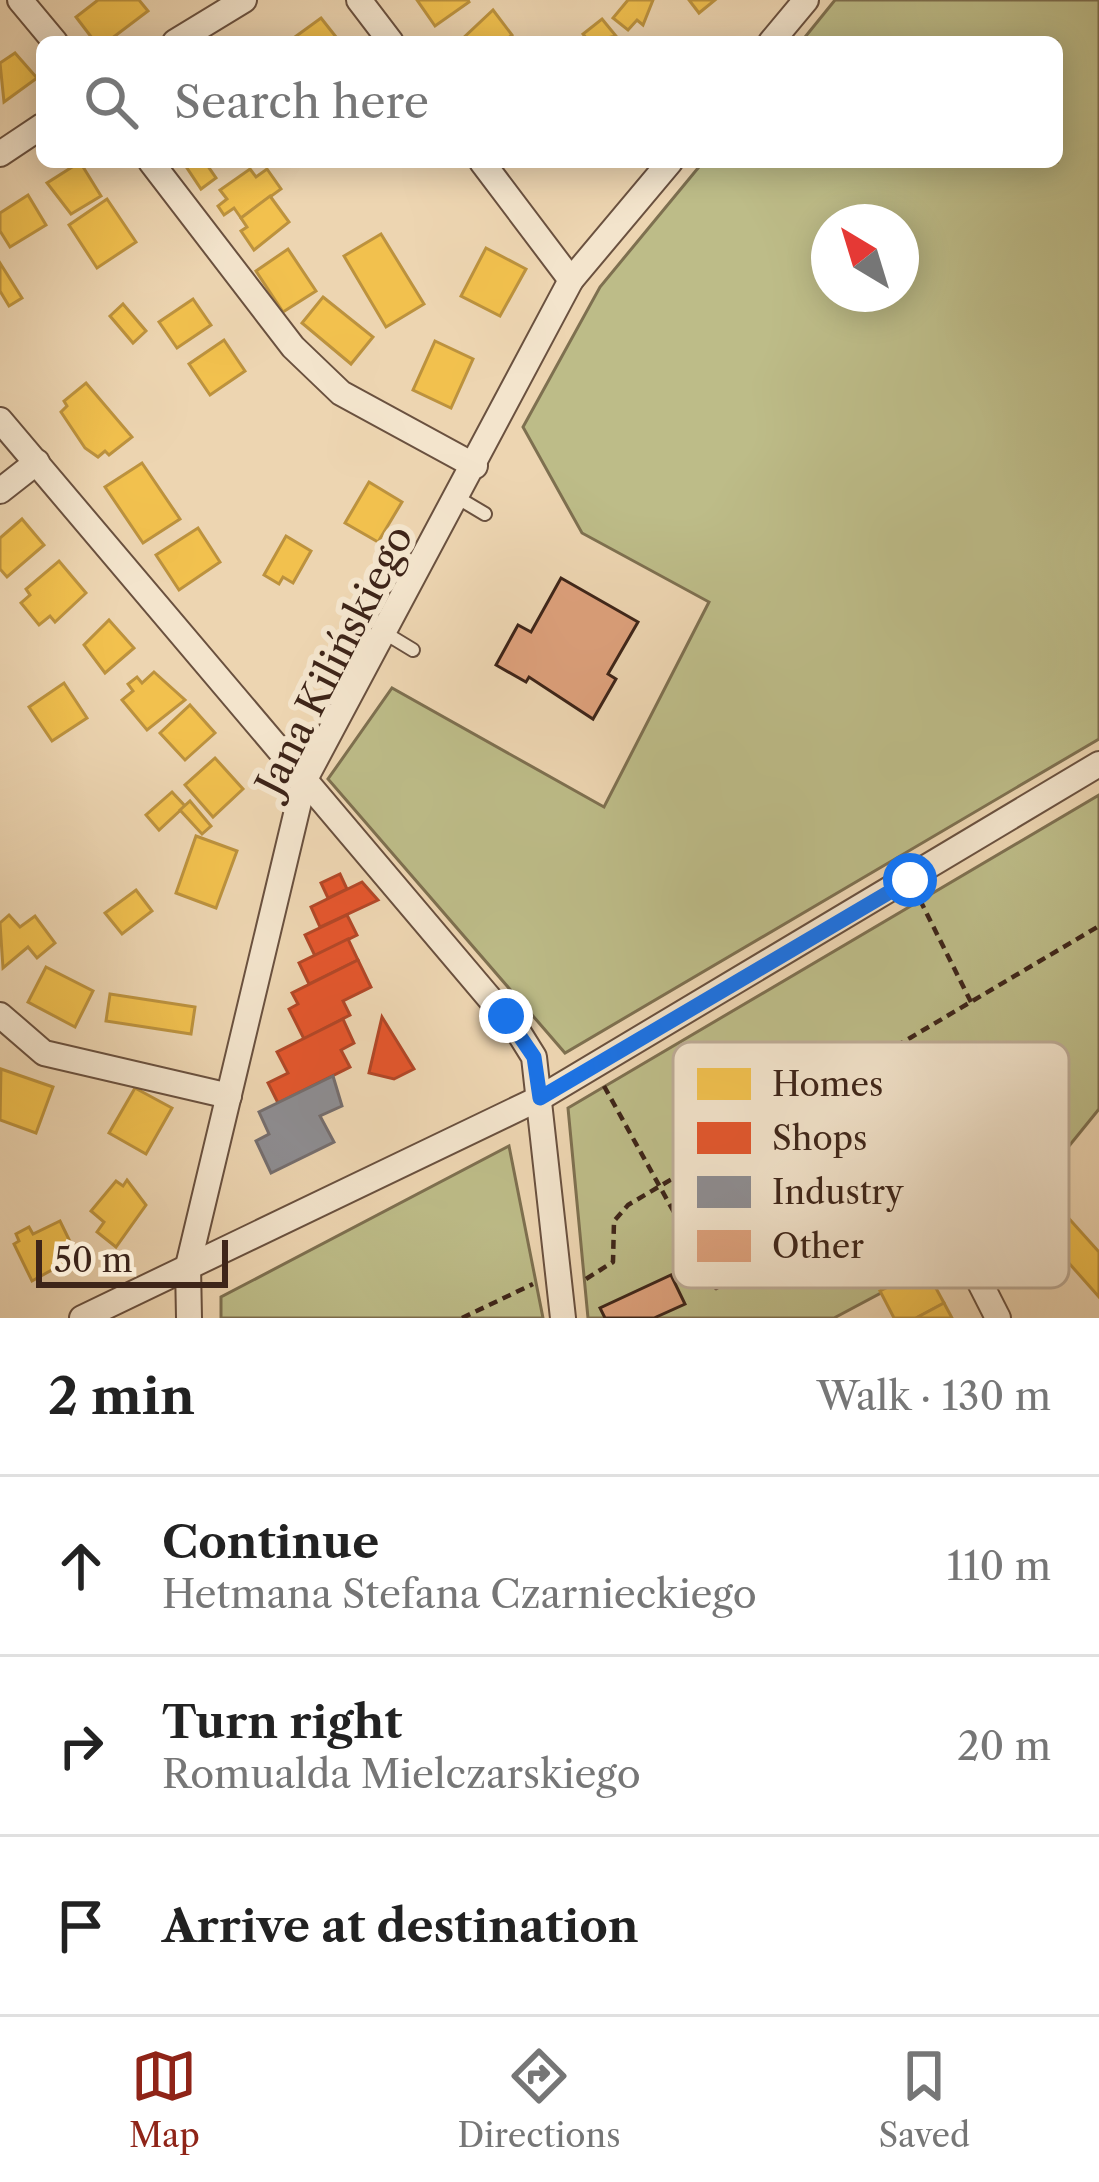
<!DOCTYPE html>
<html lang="en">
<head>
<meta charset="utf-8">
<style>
	:root { --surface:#fff; --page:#f6f6f6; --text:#222; --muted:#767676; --line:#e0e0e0; --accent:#8f2418 }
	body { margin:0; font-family:"Libre Caslon Text",serif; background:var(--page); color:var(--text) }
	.compass { position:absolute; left:811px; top:204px; width:108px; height:108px; border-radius:50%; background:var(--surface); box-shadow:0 6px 30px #0003; rotate:322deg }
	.scale { position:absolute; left:36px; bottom:30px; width:192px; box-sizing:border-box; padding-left:12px; border:6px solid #3e2519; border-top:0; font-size:33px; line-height:42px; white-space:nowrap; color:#3e2519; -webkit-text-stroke:9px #f3e4cc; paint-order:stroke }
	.stop { position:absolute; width:36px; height:36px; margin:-27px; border:9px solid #1a73e8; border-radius:50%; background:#fff }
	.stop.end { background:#1a73e8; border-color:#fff; box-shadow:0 3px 12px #0008 }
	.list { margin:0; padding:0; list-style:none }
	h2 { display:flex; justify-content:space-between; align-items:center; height:156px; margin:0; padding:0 48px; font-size:51px }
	h2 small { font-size:39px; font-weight:400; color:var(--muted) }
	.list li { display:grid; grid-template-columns:78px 1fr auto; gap:36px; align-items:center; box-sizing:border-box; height:180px; padding:0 48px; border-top:3px solid var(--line) }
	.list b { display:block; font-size:45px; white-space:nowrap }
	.list p { margin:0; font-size:39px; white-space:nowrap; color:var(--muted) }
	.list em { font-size:39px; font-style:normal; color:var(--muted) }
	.icon { flex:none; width:66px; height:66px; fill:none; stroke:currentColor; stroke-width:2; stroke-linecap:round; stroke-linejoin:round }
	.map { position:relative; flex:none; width:1099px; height:1318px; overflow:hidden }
	.search { position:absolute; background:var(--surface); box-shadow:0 6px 30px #0003; left:36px; right:36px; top:36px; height:132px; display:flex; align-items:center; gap:30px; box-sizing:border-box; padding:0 42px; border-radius:18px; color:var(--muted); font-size:45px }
	.sheet { height:696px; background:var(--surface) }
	nav { display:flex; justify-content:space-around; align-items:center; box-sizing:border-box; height:168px; border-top:3px solid var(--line); background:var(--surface); font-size:33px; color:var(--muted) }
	nav a { display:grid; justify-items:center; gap:6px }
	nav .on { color:var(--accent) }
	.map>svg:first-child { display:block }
</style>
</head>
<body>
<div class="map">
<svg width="1099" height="1318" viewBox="0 0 1099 1318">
	<rect width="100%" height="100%" fill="#edd5b1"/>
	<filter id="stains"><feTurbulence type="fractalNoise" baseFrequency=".00167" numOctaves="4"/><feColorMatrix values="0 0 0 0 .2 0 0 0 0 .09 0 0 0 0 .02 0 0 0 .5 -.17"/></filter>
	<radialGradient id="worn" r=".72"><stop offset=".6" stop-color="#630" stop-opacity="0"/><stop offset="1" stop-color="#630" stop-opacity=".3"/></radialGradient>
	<g fill="#bdbc88" stroke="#7e7050" stroke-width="3" fill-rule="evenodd">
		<path d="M835,0H1099V739L565,1053L328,779L392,688L604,807L709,602L582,533L523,427L600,287L703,162H1057V42H801ZM829,222H901V294H829Z"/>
		<path d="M1099,795V1109L1056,1162L1065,1195L834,1318H588L568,1108Z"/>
		<path d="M509,1146L543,1318H221V1297Z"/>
	</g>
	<g fill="#f2c14e" stroke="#bc923e" stroke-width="3">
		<path d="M98,0H139L148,11L107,42H95L76,17Z"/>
		<path d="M417,0H468L469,2L435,26Z"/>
		<path d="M628,0H653L643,25L637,20L628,30L613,18Z"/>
		<path d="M689,0H715L699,13Z"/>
		<path d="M493,10L512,35L503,42H459Z"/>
		<path d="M321,18L340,42H288Z"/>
		<path d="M602,19L616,36L589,42L583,34Z"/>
		<path d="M15,53L37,78L4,102L0,63Z"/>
		<path d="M80,162L101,196L71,214L47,183Z"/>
		<path d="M183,162H205L216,178L201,189Z"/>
		<path d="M250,169L256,177L267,169L281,189L241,218L234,208L224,215L218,206L227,199L220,190Z"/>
		<path d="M28,195L46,225L10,247L0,231V213Z"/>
		<path d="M270,196L289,222L254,250L241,231L247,227L241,218Z"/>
		<path d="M107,199L136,242L97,268L69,225Z"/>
		<path d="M381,234L424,304L386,327L344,256Z"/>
		<path d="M486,248L526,269L500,316L461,296Z"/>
		<path d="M288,249L316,291L283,312L256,271Z"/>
		<path d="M0,263L22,298L9,306L0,291Z"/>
		<path d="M323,297L373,337L351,364L302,323Z"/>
		<path d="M193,299L211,325L177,348L159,322Z"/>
		<path d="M123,304L146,331L133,343L110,316Z"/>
		<path d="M224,340L245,371L210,395L189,364Z"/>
		<path d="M435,341L473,359L451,408L413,390Z"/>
		<path d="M86,383L132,437L109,455L105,451L98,457L85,448L61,412L67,406L64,401Z"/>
		<path d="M142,463L180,519L143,543L105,487Z"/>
		<path d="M369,482L402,502L378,542L345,523Z"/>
		<path d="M22,519L44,545L7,577L0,569V538Z"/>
		<path d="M198,528L220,562L179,590L156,555Z"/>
		<path d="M286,536L311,551L293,583L283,577L279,584L264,575Z"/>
		<path d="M59,561L86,593L55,622L50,616L39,625L21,603L30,595L26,589Z"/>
		<path d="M109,620L134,648L105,673L84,645Z"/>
		<path d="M154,672L185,700L147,730L122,700L133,691L128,684L137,677L142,683Z"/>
		<path d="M64,683L87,718L52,741L29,707Z"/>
		<path d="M190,705L215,733L185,760L160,733Z"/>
		<path d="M215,758L243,789L213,817L185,785Z"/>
		<path d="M172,792L185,806L159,830L146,815Z"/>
		<path d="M190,801L211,826L202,834L180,810Z"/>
		<path d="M196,836L237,851L216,908L176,893Z"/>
		<path d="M136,890L152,911L122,934L105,913Z"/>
		<path d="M9,915L20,927L35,916L55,943L37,958L28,947L3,968L0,923Z"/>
		<path d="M46,967L93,991L75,1027L28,1002Z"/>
		<path d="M110,994L195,1007L191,1034L106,1021Z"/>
		<path d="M1,1069L53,1087L36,1133L0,1120Z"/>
		<path d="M135,1088L172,1108L146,1154L109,1133Z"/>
		<path d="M127,1180L146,1205L116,1247L97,1232L104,1222L91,1211L116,1181L123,1186Z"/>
		<path d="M1055,1203L1099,1252V1297L1028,1217Z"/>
		<path d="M60,1221L77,1256L32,1281L14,1244L19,1241L16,1234L29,1227L33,1234Z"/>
		<path d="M925,1268L944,1303L916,1318H894L880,1291Z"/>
		<path d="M944,1303L952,1318H916Z"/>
	</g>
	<g fill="#e4572e" stroke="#b24828" stroke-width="3">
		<path d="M340,874L347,889L328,898L321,883Z"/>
		<path d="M362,882L378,900L320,927L311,907Z"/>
		<path d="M347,915L357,935L315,956L305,935Z"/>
		<path d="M348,939L358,960L309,984L299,963Z"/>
		<path d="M358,960L371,987L343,1001L350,1015L304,1039L289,1009L298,1004L292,993Z"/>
		<path d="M382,1017L414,1069L394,1079L369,1073Z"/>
		<path d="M343,1019L354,1043L341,1050L350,1067L278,1103L268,1083L288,1073L277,1052Z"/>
	</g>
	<path fill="#8d8d92" stroke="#756e6e" stroke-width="3" d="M333,1076L342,1106L320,1116L334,1142L271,1173L256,1141L269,1134L259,1112Z"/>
	<g fill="#dea17c" stroke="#3e2519" stroke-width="3">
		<path d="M561,578L638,622L608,674L616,679L593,719L529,677L526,682L496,665L518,625L531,632Z"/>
		<path d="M671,1275L685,1304L654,1318H605L600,1308Z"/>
	</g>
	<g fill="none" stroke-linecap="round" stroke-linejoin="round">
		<g stroke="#6a513f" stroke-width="16">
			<g id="lane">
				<path d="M458,498L485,514"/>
				<path d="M385,633L413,650"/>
			</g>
		</g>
		<g stroke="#6a513f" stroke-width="28">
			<g id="street">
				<path d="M20,0L55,42"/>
				<path d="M359,0L391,42"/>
				<path d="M175,42L244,0"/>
				<path d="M771,42L806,0"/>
				<path d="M0,154L42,126"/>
				<path d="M151,162L293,347L341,393L475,466"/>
				<path d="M482,162L571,280"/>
				<path d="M0,420L519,1033L534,1057L563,1318"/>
				<path d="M0,491L37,462"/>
				<path d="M0,1015L44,1053L229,1096"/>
				<path d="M971,1265L998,1318"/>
				<path d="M82,1318L540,1098L1099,764"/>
				<path d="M189,1318L188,1266L304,781L571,280L670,162"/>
			</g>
		</g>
		<g stroke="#3e2519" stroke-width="4.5" stroke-dasharray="9 6" stroke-linecap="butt">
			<path d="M920,900L971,1002"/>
			<path d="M604,1086L716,1288L1025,1109"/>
			<path d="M586,1279L613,1262L614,1221L628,1205L1099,926"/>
			<path d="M462,1318L533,1284"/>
		</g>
		<use href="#lane" stroke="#f3e4cc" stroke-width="12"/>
		<use href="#street" stroke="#f3e4cc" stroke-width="24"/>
	</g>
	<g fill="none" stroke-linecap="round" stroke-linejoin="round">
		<path stroke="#1a73e8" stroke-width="15" d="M506,1016L534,1057L540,1098L910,880"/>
	</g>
	<g text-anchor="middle" stroke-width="12" stroke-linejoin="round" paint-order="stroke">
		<g font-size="39" fill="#3e2519" stroke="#f3e4cc">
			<text transform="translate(334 660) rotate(-63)" y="14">Jana Kilińskiego</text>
		</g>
	</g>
	<rect x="673" y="1042" width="396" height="246" rx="18" fill="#f3e4cc" stroke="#bdab96" stroke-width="3"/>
	<rect x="697" y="1068" width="54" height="32" fill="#f2c14e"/>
	<rect x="697" y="1122" width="54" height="32" fill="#e4572e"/>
	<rect x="697" y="1176" width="54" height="32" fill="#8d8d92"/>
	<rect x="697" y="1230" width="54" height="32" fill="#dea17c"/>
	<g font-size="33" fill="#3e2519">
		<text x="772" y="1096">Homes</text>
		<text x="772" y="1150">Shops</text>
		<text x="772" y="1204">Industry</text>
		<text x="772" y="1258">Other</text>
	</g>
	<rect width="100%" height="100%" filter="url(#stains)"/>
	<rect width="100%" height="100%" fill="url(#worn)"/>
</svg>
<svg class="compass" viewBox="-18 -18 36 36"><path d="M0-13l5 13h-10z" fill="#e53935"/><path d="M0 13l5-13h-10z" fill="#767676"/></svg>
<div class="scale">50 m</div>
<div class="stop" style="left:910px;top:880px"></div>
<div class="stop end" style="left:506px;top:1016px"></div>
<div class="search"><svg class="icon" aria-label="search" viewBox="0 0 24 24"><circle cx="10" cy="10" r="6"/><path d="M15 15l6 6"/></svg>Search here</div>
</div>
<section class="sheet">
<h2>2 min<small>Walk · 130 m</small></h2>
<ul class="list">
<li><svg class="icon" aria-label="ahead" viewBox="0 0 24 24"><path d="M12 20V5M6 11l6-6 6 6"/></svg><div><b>Continue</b><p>Hetmana Stefana Czarnieckiego</p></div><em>110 m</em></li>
<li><svg class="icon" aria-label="right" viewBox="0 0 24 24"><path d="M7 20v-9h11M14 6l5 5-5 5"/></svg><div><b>Turn right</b><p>Romualda Mielczarskiego</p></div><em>20 m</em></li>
<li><svg class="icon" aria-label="arrive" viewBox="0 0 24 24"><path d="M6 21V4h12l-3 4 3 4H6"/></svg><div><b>Arrive at destination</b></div></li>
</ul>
</section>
<nav>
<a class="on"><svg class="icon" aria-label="map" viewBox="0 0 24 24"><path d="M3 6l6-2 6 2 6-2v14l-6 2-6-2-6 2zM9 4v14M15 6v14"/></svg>Map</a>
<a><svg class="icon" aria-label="directions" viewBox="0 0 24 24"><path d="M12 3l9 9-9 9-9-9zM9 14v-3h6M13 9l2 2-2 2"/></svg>Directions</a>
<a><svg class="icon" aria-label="saved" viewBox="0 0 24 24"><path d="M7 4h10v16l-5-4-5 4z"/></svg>Saved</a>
</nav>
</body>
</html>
